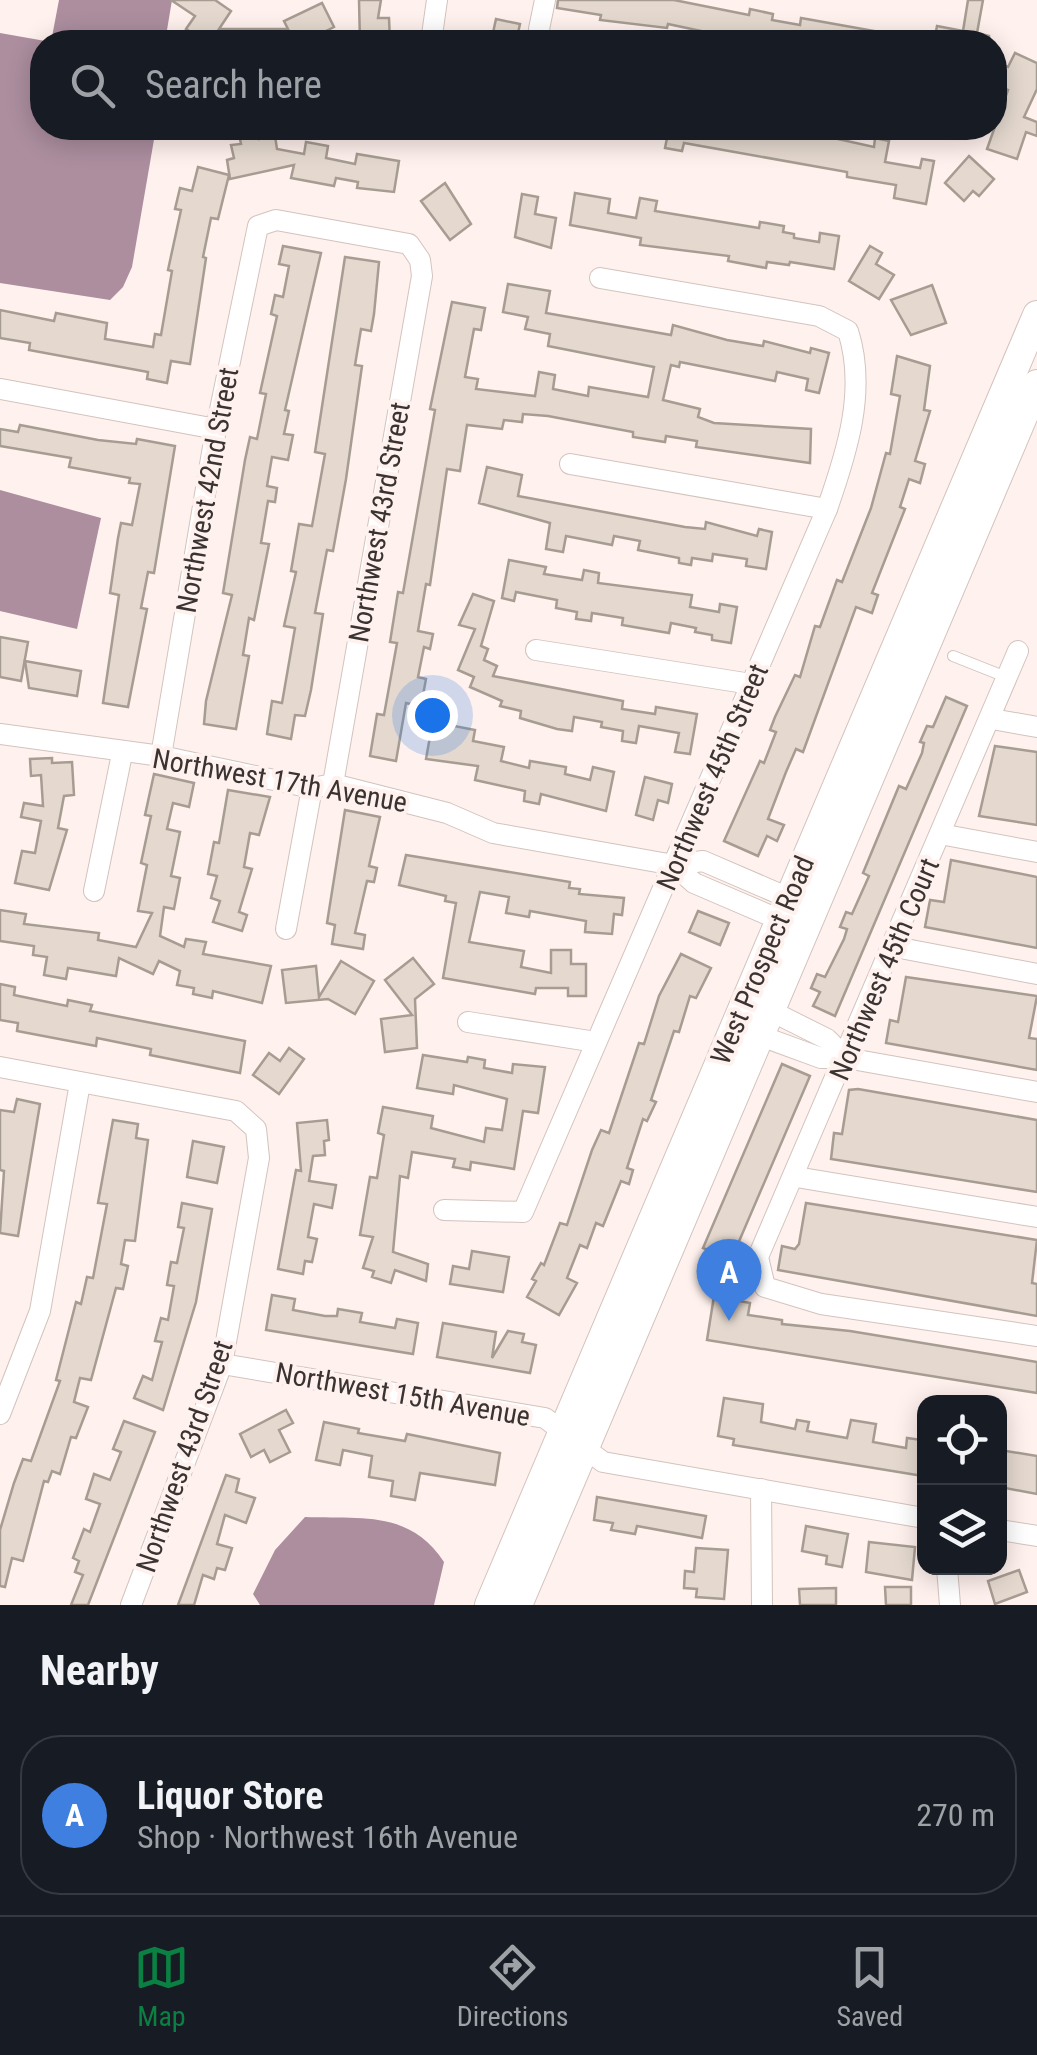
<!DOCTYPE html>
<html lang="en">
<head>
<meta charset="utf-8">
<style>
	:root { --surface:#171b24; --page:#20242c; --text:#f1f3f6; --muted:#9ea1a6; --line:#363941; --accent:#0b8043 }
	body { margin:0; font-family:"Roboto Condensed",sans-serif; background:var(--page); color:var(--text) }
	.controls { position:absolute; right:30px; bottom:30px; display:grid; overflow:hidden; border-radius:20px; box-shadow:0 5px 25px #0003 }
	.controls button { width:90px; height:90px; display:grid; place-items:center; padding:0; border:0; border-bottom:2px solid var(--line); background:var(--surface); color:var(--text); font:50px sans-serif }
	.you { position:absolute; left:432px; top:715px; width:35px; height:35px; margin:-25px; border:8px solid #fff; border-radius:50%; background:#1a73e8; box-shadow:0 0 0 15px #1a73e833 }
	.badge { display:grid; place-items:center; width:65px; height:65px; border-radius:50%; background:var(--accent); color:#fff; font-size:32px; font-weight:700 }
	.pin { position:absolute; translate:-50% -82px; filter:drop-shadow(0 2px 5px #0008) }
	.pin::after { content:''; position:absolute; top:52px; width:35px; height:30px; background:inherit; clip-path:polygon(0 0,100% 0,50% 100%) }
	.list { margin:0; padding:0; list-style:none }
	h2 { display:flex; justify-content:space-between; align-items:center; height:130px; margin:0; padding:0 40px; font-size:42px }
	h2 small { font-size:32px; font-weight:400; color:var(--muted) }
	.list li { display:grid; grid-template-columns:65px 1fr auto; gap:30px; align-items:center; box-sizing:border-box; height:160px; margin:0 20px 20px; padding:0 20px; border:2px solid var(--line); border-radius:40px }
	.list b { display:block; font-size:38px; white-space:nowrap }
	.list p { margin:0; font-size:32px; white-space:nowrap; color:var(--muted) }
	.list em { font-size:32px; font-style:normal; color:var(--muted) }
	.icon { flex:none; width:55px; height:55px; fill:none; stroke:currentColor; stroke-width:2; stroke-linecap:round; stroke-linejoin:round }
	.map { position:relative; flex:none; width:1037px; height:1605px; overflow:hidden }
	.search { position:absolute; background:var(--surface); box-shadow:0 5px 25px #0003; left:30px; right:30px; top:30px; height:110px; display:flex; align-items:center; gap:25px; box-sizing:border-box; padding:0 35px; border-radius:40px; color:var(--muted); font-size:38px }
	.sheet { height:310px; background:var(--surface) }
	nav { display:flex; justify-content:space-around; align-items:center; box-sizing:border-box; height:140px; border-top:2px solid var(--line); background:var(--surface); font-size:28px; color:var(--muted) }
	nav a { display:grid; justify-items:center; gap:5px }
	nav .on { color:var(--accent) }
	.map>svg:first-child { display:block }
</style>
</head>
<body>
<div class="map">
<svg width="1037" height="1605" viewBox="0 0 1037 1605">
	<rect width="100%" height="100%" fill="#fff1ed"/>
	<g fill="#ac8e9f">
		<path d="M59,0H172L165,42H42V128H156L132,267L123,287L110,300L0,283V33L51,42Z"/>
		<path d="M0,490L101,518L77,629L0,611Z"/>
		<path d="M305,1517C361,1519 410,1510 444,1562L434,1605H260L253,1594L275,1550Z"/>
	</g>
	<g fill="#e5d9cf" stroke="#a79c92" stroke-width="2.5">
		<path d="M171,0H215L231,11L219,29H288L284,21L322,3L334,27L320,34L324,42H205L186,29L195,16Z"/>
		<path d="M359,0H381L378,18H389L390,42H360Z"/>
		<path d="M558,0H674L749,15L750,9L773,14L772,20L800,25L801,18L874,31L872,42H753L668,24L667,28L600,20L601,15L557,8Z"/>
		<path d="M968,0H983L977,33L989,36V42H934L937,26L963,31Z"/>
		<path d="M496,19L520,24L516,42H491Z"/>
		<path d="M1015,53L1037,63V89L1024,117L1037,122V136L1026,132L1017,159L987,149L1008,90L994,84V77L1000,64L1008,67Z"/>
		<path d="M669,128H788L874,147L875,138L889,141L885,162L920,168L922,159L934,161L926,204L894,198L896,185L847,177V172L684,143L682,151L665,148Z"/>
		<path d="M258,131L259,139L275,136L277,149L304,154L306,142L328,146L326,158L355,164L357,154L399,161L394,192L357,188L358,182L336,178L334,186L291,178L294,165L230,179L227,160L234,158L231,145L241,144L239,134Z"/>
		<path d="M969,156L994,179L979,196L973,191L964,201L945,183Z"/>
		<path d="M198,167L229,175L218,219L211,218L203,257L206,258L190,364L171,361L167,383L147,379L148,372L29,350L30,343L0,338V310L54,321L56,313L107,323L105,339L153,347L155,334L161,335L172,271L168,270L181,210L175,209L180,188L192,191Z"/>
		<path d="M445,183L471,224L450,240L421,201Z"/>
		<path d="M575,193L610,199L608,213L636,218L640,198L657,201L655,211L759,228L760,222L784,226L783,232L794,234V238L819,242L820,233L839,236L834,269L790,262L789,265L767,262L766,268L728,261L729,256L640,245L641,238L570,225Z"/>
		<path d="M522,194L538,197L535,214L556,218L551,248L515,237Z"/>
		<path d="M283,246L321,253L285,410L289,411L284,434L293,435L288,460L272,457L267,486L277,488L275,502L268,501L261,543L269,544L254,620L249,618L243,655L249,656L236,729L204,724L206,701L232,595L223,593L245,460L250,437L257,439L266,394L260,393L277,316L271,314L275,295L283,297L289,266L279,264Z"/>
		<path d="M870,246L882,253L876,264L894,275L879,299L849,281Z"/>
		<path d="M345,257L379,262L374,314L371,331L361,329L355,365L362,366L346,479L333,551L327,550L315,613L323,614L311,690L305,716L295,715L291,739L267,734L272,701L282,703L295,628L284,626L296,572L291,571L299,524L312,526L325,454L315,452Z"/>
		<path d="M508,284L550,291L546,313L671,335L673,325L727,340L763,346L764,341L810,353L811,348L829,353L819,393L806,390L808,379L777,372L775,381L680,362L679,367L671,365L663,400L700,409L698,417L714,423L811,429L810,463L696,447L697,441L666,436L665,442L633,437V432L548,416L523,414L522,422L504,420L502,429L467,425L460,471L447,469L430,585L426,584L418,631L433,634L430,649L424,647L418,677L426,679L421,706L406,703L396,761L370,756L377,714L384,715L397,643L390,642L398,592L403,593L435,410L430,409L452,302L485,308L481,330L474,329L465,377L478,379L476,389L535,396L539,372L555,375L553,389L588,396L589,387L648,397L654,367L548,346L550,334L525,329L528,317L503,312Z"/>
		<path d="M932,285L946,323L911,335L891,300Z"/>
		<path d="M897,356L930,366L924,410L930,411L915,461L925,464L920,483L909,479L900,507L905,509L872,593L878,595L872,613L856,607L803,752L796,749L786,772L768,819L784,825L777,841L767,836L758,856L724,841L760,761L764,763L776,732L770,730L775,717L795,675L800,677L815,626L820,627L837,580L842,582L871,508L886,453L890,454L900,396L891,394Z"/>
		<path d="M20,425L98,440L136,444L137,439L175,446L154,573L148,572L141,608L147,609L128,707L103,703L119,595L110,593L118,538L121,523L132,525L140,484L129,483L130,478L69,467L71,458L0,446V429L18,432Z"/>
		<path d="M487,467L522,475L518,496L685,527L705,529L706,522L757,536L759,529L772,532L766,569L746,566L747,559L713,554L712,561L692,558L691,565L679,563V558L638,550L640,541L614,536L612,545L566,536L563,552L546,549L550,523L479,503Z"/>
		<path d="M509,560L546,567L544,574L582,580L584,570L599,573L598,583L692,595L690,607L719,612L720,604L737,607L731,643L712,640V635L695,632L696,628L671,623L669,633L622,625L623,618L592,613L591,621L576,619L577,612L556,608L557,600L516,592L514,601L502,598Z"/>
		<path d="M473,594L494,601L481,646L488,649L484,660L497,666L493,676L623,701L622,709L655,714L656,707L697,714L690,754L675,752L679,733L639,726L636,743L622,741L623,731L601,727L602,722L574,717L572,731L557,729L520,718L521,711L500,706L502,701L470,687L474,677L458,670L475,629L459,625Z"/>
		<path d="M0,637L28,642L21,681L0,677Z"/>
		<path d="M25,661L81,671L77,696L29,688Z"/>
		<path d="M946,697L967,706L835,1016L813,1006L820,992L811,988L817,974L825,977L844,939L847,929L840,927L846,912L852,914L869,876L863,873L899,786L906,789L922,753L924,743L920,742L927,726L933,727Z"/>
		<path d="M434,714L450,717L449,725L475,730L473,741L504,747L501,761L529,768L530,761L566,767L565,774L590,780L593,767L614,772L606,811L541,794L539,804L524,801L525,791L475,780L478,766L426,759Z"/>
		<path d="M995,746L1037,752V825L979,816Z"/>
		<path d="M52,758V763L72,762L74,795L64,796L58,828L67,830L49,890L15,883L22,851L35,853L41,821L21,817L24,803L43,806L41,775L31,776L30,759Z"/>
		<path d="M154,774L194,783L189,807L173,803L167,829L180,832L171,876L180,878L174,909L164,907L160,936L184,947L186,939L206,942L203,954L271,966L262,1003L213,991L212,998L193,994L194,988L177,985L180,971L159,961L153,974L119,958L116,976L68,968L66,979L44,975L47,957L33,955L34,946L0,941V910L26,914L24,924L99,933L98,940L136,947L152,913L138,911L147,865L141,863L151,816L145,815Z"/>
		<path d="M645,777L672,784L668,803L658,800L653,820L636,815Z"/>
		<path d="M228,790L270,797L259,835L250,833L244,867L252,869L239,912L247,915L242,931L213,922L220,901L211,898L217,876L208,874L214,842L219,843Z"/>
		<path d="M345,810L380,817L369,866L377,868L374,882L367,881L355,933L365,935L363,949L332,944L335,925L327,923Z"/>
		<path d="M406,855L570,882L569,888L580,889L579,894L624,898L622,915L614,914L612,934L585,932L586,921L530,911L529,917L506,913L509,897L480,892L469,942L524,951L521,967L551,973V950H571V964H586V996H568V988H536L535,994L443,978L456,903L445,901L446,896L399,885Z"/>
		<path d="M951,860L1037,877V948L925,927L930,900L944,902Z"/>
		<path d="M698,911L729,923L720,945L689,932Z"/>
		<path d="M681,954L711,968L696,998L690,996L679,1032L674,1031L651,1100L656,1102L647,1121L643,1119L627,1168L633,1170L629,1184L621,1181L603,1226L596,1223L587,1248L580,1245L567,1278L577,1283L559,1315L527,1297L536,1281L532,1279L541,1263L544,1265L560,1223L567,1225L592,1150L601,1130L609,1133L639,1043L644,1044L659,996Z"/>
		<path d="M413,958L434,984L415,999L417,1048L385,1052L381,1019L412,1015L385,980Z"/>
		<path d="M341,961L374,981L355,1014L328,999L286,1003L282,970L316,966L319,997Z"/>
		<path d="M906,977L1037,996L1029,1038L1037,1039V1070L886,1043L890,1020L898,1022Z"/>
		<path d="M0,984L15,987L14,995L67,1006L68,1000L92,1005L90,1011L245,1041L240,1073L150,1055L151,1049L97,1038L96,1046L17,1031L18,1023L0,1020Z"/>
		<path d="M289,1048L304,1059L279,1094L253,1075L269,1053L280,1061Z"/>
		<path d="M423,1055L467,1062L468,1057L485,1060L484,1068L512,1073L513,1064L545,1067L538,1113L523,1111L514,1169L471,1162L470,1170L453,1167L455,1159L412,1152L408,1178L400,1176L393,1252L428,1264L426,1281L395,1270L391,1283L372,1277L374,1271L363,1268L373,1237L360,1235L370,1177L377,1178L384,1135L378,1133L383,1107L433,1116L431,1128L484,1142L486,1128L502,1130L507,1099L454,1085L453,1094L417,1088Z"/>
		<path d="M782,1064L810,1076L731,1260L703,1248Z"/>
		<path d="M858,1089L1037,1120V1192L831,1159L834,1133L842,1134L849,1090Z"/>
		<path d="M17,1099L40,1104L18,1236L0,1233L4,1171L0,1170V1110L14,1112Z"/>
		<path d="M113,1120L138,1124L136,1138L148,1140L135,1241L125,1240L121,1264L128,1266L123,1289L116,1288L91,1380L80,1378L74,1402L88,1407L76,1438L71,1437L60,1474L52,1471L48,1482L44,1481L23,1561L12,1558L5,1587L0,1586V1530L14,1483L23,1459L31,1461L60,1381L56,1380L76,1302L81,1304L87,1277L93,1278L107,1204L98,1203Z"/>
		<path d="M327,1120L329,1140L324,1141L325,1155L313,1156L309,1181L336,1185L332,1208L314,1204L308,1237L317,1239L312,1262L305,1261L303,1274L278,1269L296,1170L301,1171L297,1123Z"/>
		<path d="M193,1141L224,1147L217,1183L187,1177Z"/>
		<path d="M182,1203L212,1209L196,1302L163,1410L134,1398L143,1376L152,1380L162,1342L155,1341L161,1318L168,1320L174,1286L167,1285L171,1262L177,1263L184,1228L178,1227Z"/>
		<path d="M806,1203L1037,1240L1032,1283L1037,1284V1316L778,1270L782,1246L795,1249L799,1244Z"/>
		<path d="M472,1251L509,1257L503,1292L450,1284L453,1266L469,1269Z"/>
		<path d="M272,1295L295,1299L293,1310L325,1316H337L338,1309L362,1313L360,1322L395,1328L397,1319L418,1323L413,1354L266,1330Z"/>
		<path d="M714,1296L750,1303L748,1315L782,1320V1324L850,1331L1037,1362V1393L707,1340Z"/>
		<path d="M443,1323L496,1332L492,1358L508,1331L524,1334L522,1342L536,1345L530,1373L437,1357Z"/>
		<path d="M724,1398L763,1404L761,1422L795,1429L797,1420L809,1422L807,1431L847,1438L851,1420L876,1424L873,1442L906,1448L907,1438L922,1440L923,1476L733,1445L734,1439L718,1436Z"/>
		<path d="M286,1410L293,1423L279,1430L290,1452L270,1462L264,1450L251,1457L240,1434Z"/>
		<path d="M124,1421L155,1432L88,1605H71L83,1575L75,1572L79,1561L73,1558L84,1529L90,1532L100,1504L86,1499L94,1474L110,1480L121,1452L113,1449Z"/>
		<path d="M324,1422L359,1429L358,1433L405,1441L407,1434L500,1453L495,1485L420,1473L415,1500L391,1496L393,1481L369,1477L372,1456L343,1450L340,1465L316,1460Z"/>
		<path d="M1000,1450L1037,1456V1494L1000,1487Z"/>
		<path d="M226,1475L239,1479L236,1492L255,1498L246,1523L225,1515L217,1544L232,1548L225,1570L217,1568L214,1579L203,1575L194,1605H178Z"/>
		<path d="M597,1497L706,1516L702,1538L637,1526L635,1534L611,1530L613,1523L594,1520Z"/>
		<path d="M806,1526L848,1534L842,1567L826,1564L827,1556L802,1551Z"/>
		<path d="M869,1542L915,1547L912,1580L866,1572Z"/>
		<path d="M696,1548L728,1550L724,1599L696,1597L697,1589L684,1588L685,1571L694,1572Z"/>
		<path d="M1019,1570L1027,1592L995,1604L988,1581Z"/>
		<path d="M885,1587H911V1605H886Z"/>
		<path d="M836,1588V1605H800L799,1589Z"/>
	</g>
	<g fill="none" stroke-linecap="round" stroke-linejoin="round">
		<g stroke="#d3c3be" stroke-width="12">
			<path id="lane" d="M953,656L1006,677"/>
		</g>
		<g stroke="#d3c3be" stroke-width="22">
			<g id="street">
				<path d="M432,35L437,0"/>
				<path d="M542,42L539,29L545,0"/>
				<path d="M1,389L216,429"/>
				<path d="M570,464L827,509"/>
				<path d="M536,650L751,684"/>
				<path d="M1018,651L758,1257L765,1287L821,1304L1037,1336"/>
				<path d="M992,719L1037,727"/>
				<path d="M0,734L161,756L312,788L333,784L447,813L493,833L674,865L703,861L798,902"/>
				<path d="M161,756L216,429L258,226L276,220L409,244L420,260L422,276L333,784"/>
				<path d="M940,834L1037,852"/>
				<path d="M674,865L694,883L792,925"/>
				<path d="M94,891L122,754"/>
				<path d="M286,929L312,788"/>
				<path d="M895,947L1037,974"/>
				<path d="M759,1005L827,1039L846,1058"/>
				<path d="M468,1022L596,1042"/>
				<path d="M747,1031L821,1058H846L1037,1092"/>
				<path d="M0,1067L236,1111L256,1129L259,1158L222,1364L131,1605"/>
				<path d="M796,1177L1037,1217"/>
				<path d="M444,1210L523,1212L827,509C847,452 867,390 848,331L819,316L600,278"/>
				<path d="M222,1364L545,1418L603,1462L924,1518"/>
				<path d="M0,1414L40,1311L80,1083"/>
				<path d="M761,1489L762,1605"/>
				<path d="M1000,1530L1037,1536"/>
				<path d="M947,1568L950,1605"/>
			</g>
		</g>
		<g stroke="#d3c3be" stroke-width="30">
			<g id="secondary">
				<path d="M489,1605L1037,315"/>
				<path d="M518,1605L1037,384"/>
			</g>
		</g>
		<use href="#lane" stroke="#fff" stroke-width="10"/>
		<use href="#street" stroke="#fff" stroke-width="20"/>
		<use href="#secondary" stroke="#fff" stroke-width="28"/>
	</g>
	<g text-anchor="middle" stroke-width="8" stroke-linejoin="round" paint-order="stroke">
		<g font-size="28" fill="#393331" stroke="#fff1ed">
			<text transform="translate(207 490) rotate(-80)" y="10">Northwest 42nd Street</text>
			<text transform="translate(379 522) rotate(-80)" y="10">Northwest 43rd Street</text>
			<text transform="translate(712 777) rotate(-67)" y="10">Northwest 45th Street</text>
			<text transform="translate(280 780) rotate(10)" y="10">Northwest 17th Avenue</text>
			<text transform="translate(762 960) rotate(-67)" y="10">West Prospect Road</text>
			<text transform="translate(884 969) rotate(-67)" y="10">Northwest 45th Court</text>
			<text transform="translate(403 1394) rotate(10)" y="10">Northwest 15th Avenue</text>
			<text transform="translate(184 1456) rotate(-71)" y="10">Northwest 43rd Street</text>
		</g>
	</g>
</svg>
<div class="controls">
<button><svg class="icon" aria-label="locate" viewBox="0 0 24 24"><circle cx="12" cy="12" r="6"/><path d="M12 2v4M12 18v4M2 12h4M18 12h4"/></svg></button>
<button><svg class="icon" aria-label="layers" viewBox="0 0 24 24"><path d="M12 4l9 5-9 5-9-5zM3 14l9 5 9-5"/></svg></button>
</div>
<div class="you"></div>
<div class="pin badge" style="left:729px;top:1321px;background:#3f7fe0">A</div>
<div class="search"><svg class="icon" aria-label="search" viewBox="0 0 24 24"><circle cx="10" cy="10" r="6"/><path d="M15 15l6 6"/></svg>Search here</div>
</div>
<section class="sheet">
<h2>Nearby<small></small></h2>
<ul class="list">
<li><span class="badge" style="background:#3f7fe0">A</span><div><b>Liquor Store</b><p>Shop · Northwest 16th Avenue</p></div><em>270 m</em></li>
</ul>
</section>
<nav>
<a class="on"><svg class="icon" aria-label="map" viewBox="0 0 24 24"><path d="M3 6l6-2 6 2 6-2v14l-6 2-6-2-6 2zM9 4v14M15 6v14"/></svg>Map</a>
<a><svg class="icon" aria-label="directions" viewBox="0 0 24 24"><path d="M12 3l9 9-9 9-9-9zM9 14v-3h6M13 9l2 2-2 2"/></svg>Directions</a>
<a><svg class="icon" aria-label="saved" viewBox="0 0 24 24"><path d="M7 4h10v16l-5-4-5 4z"/></svg>Saved</a>
</nav>
</body>
</html>
